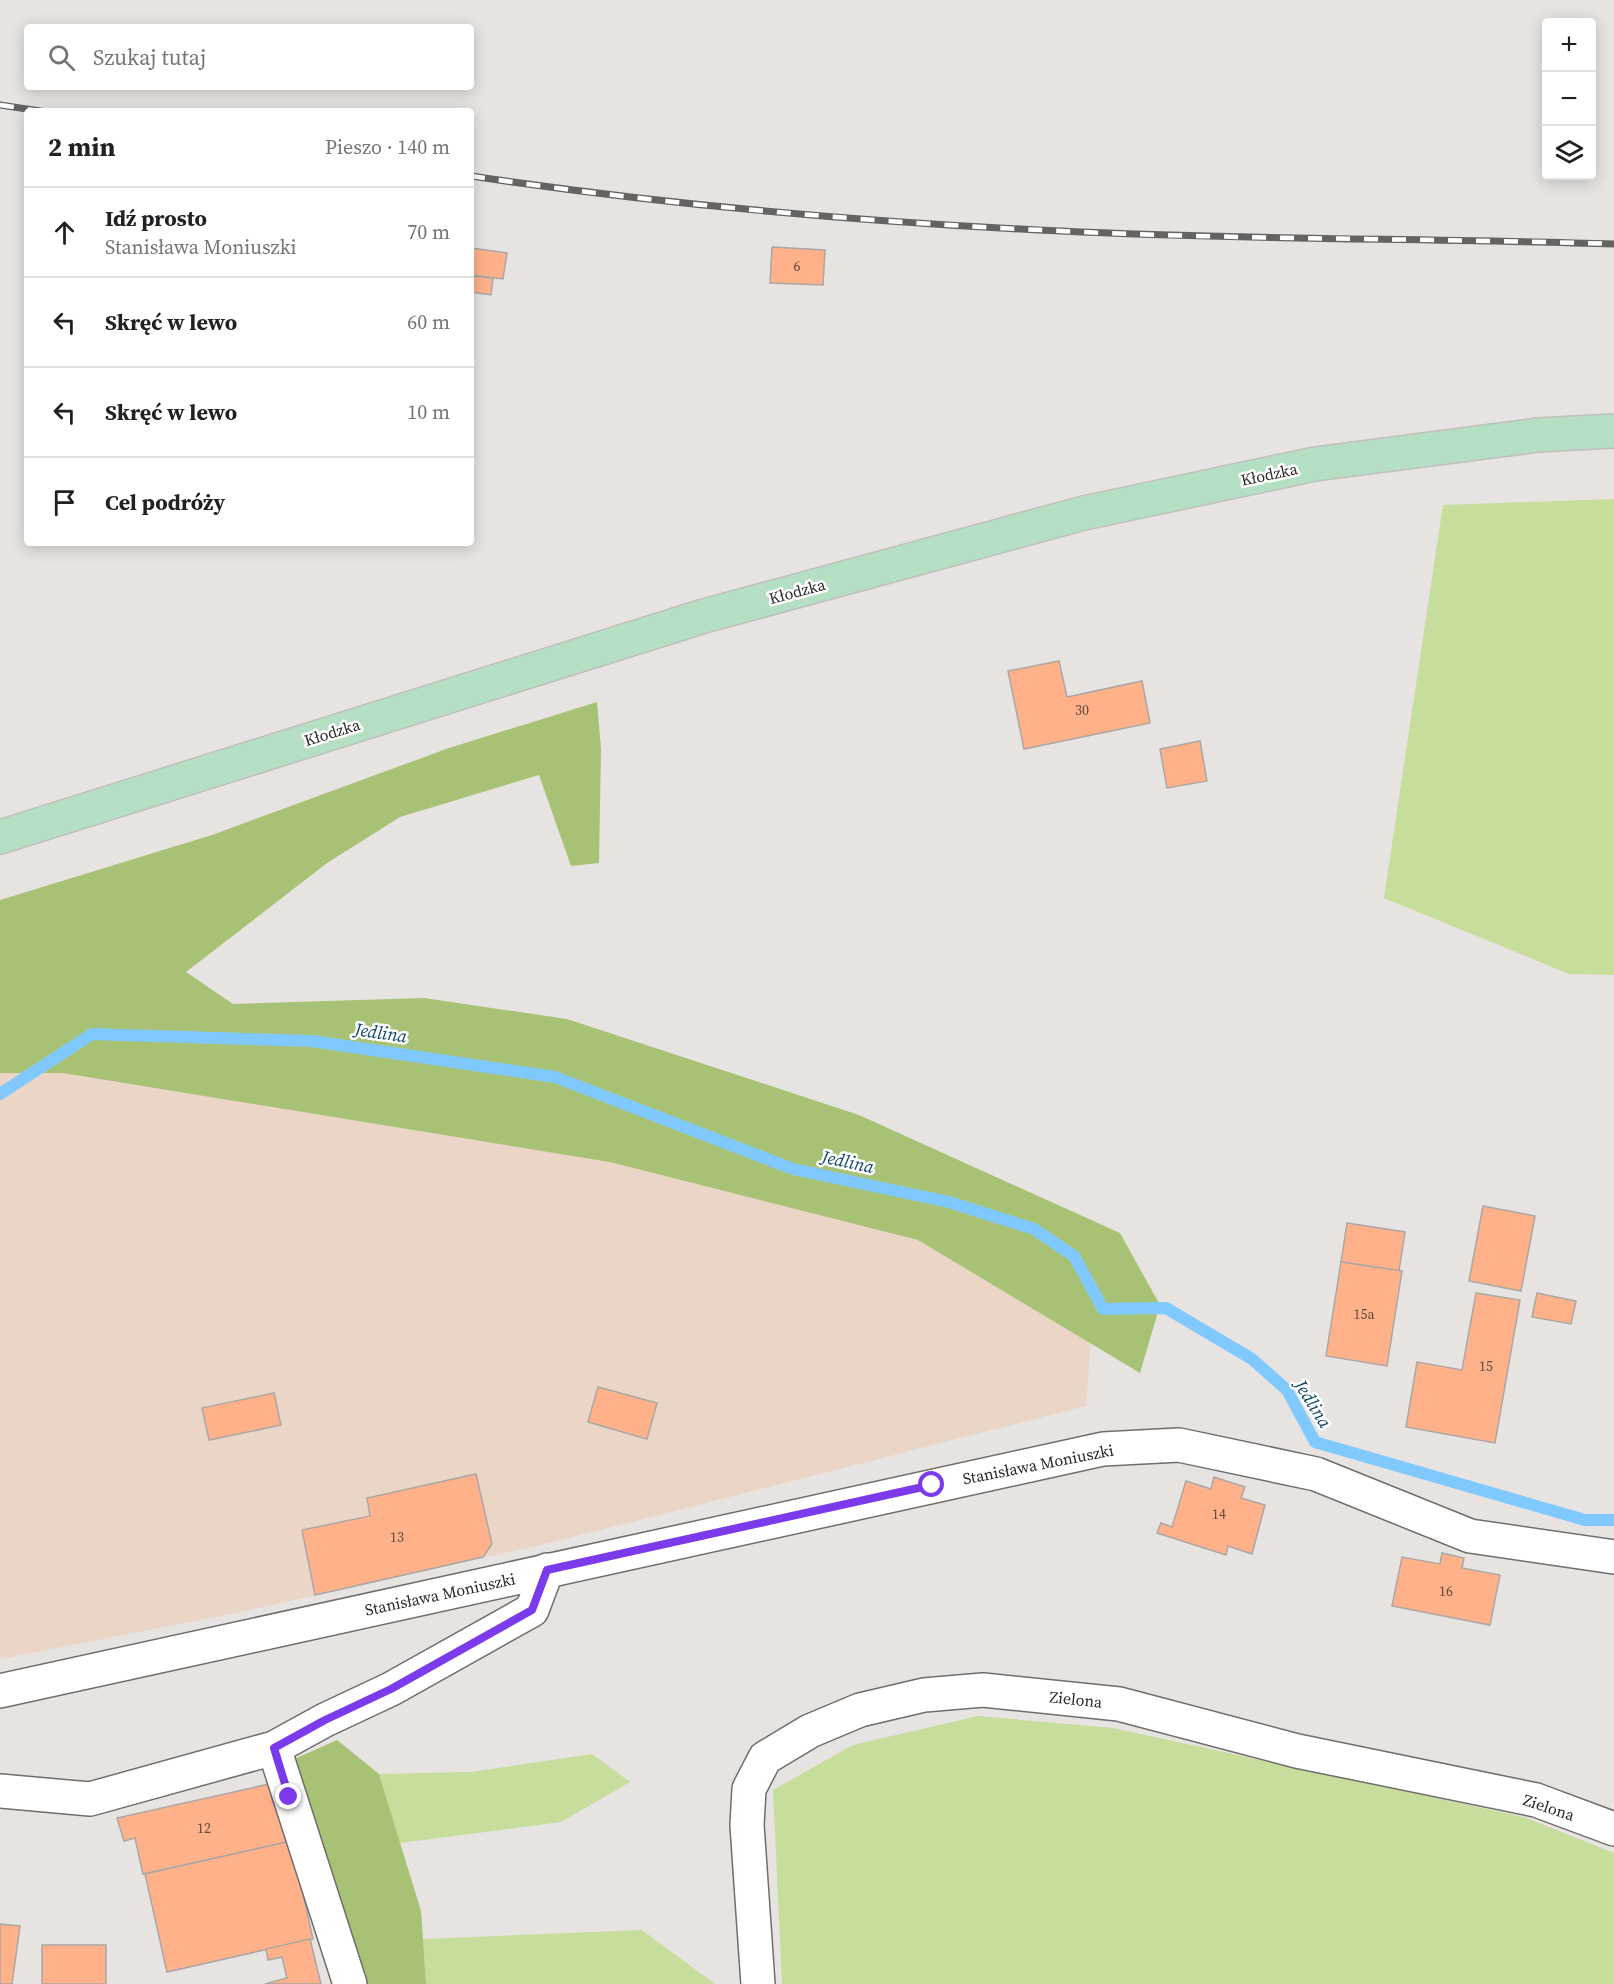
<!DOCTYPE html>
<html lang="pl">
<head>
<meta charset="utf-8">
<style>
	:root { --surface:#fff; --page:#f2f2f2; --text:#202124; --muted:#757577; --line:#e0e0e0 }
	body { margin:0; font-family:"Source Serif 4",serif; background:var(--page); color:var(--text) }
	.controls { position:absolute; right:18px; top:18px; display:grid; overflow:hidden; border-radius:6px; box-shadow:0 3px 15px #0003 }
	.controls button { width:54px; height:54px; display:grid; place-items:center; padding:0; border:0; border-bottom:2px solid var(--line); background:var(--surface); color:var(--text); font:30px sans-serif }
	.stop { position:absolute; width:18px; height:18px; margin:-14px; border:4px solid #7c3aed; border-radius:50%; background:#fff }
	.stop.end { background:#7c3aed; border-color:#fff; box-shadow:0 2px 6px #0008 }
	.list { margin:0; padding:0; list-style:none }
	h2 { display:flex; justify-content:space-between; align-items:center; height:78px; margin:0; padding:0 24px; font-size:26px }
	h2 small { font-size:20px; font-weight:400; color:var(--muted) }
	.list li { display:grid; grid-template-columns:39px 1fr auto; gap:18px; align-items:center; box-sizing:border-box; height:90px; padding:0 24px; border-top:2px solid var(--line) }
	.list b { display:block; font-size:22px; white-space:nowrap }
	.list p { margin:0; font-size:20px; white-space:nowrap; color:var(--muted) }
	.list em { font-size:20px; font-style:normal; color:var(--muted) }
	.icon { flex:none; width:33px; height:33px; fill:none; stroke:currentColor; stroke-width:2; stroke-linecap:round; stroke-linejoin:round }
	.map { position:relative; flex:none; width:1614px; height:1984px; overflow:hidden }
	.search { position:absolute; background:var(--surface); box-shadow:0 3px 15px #0003; left:24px; top:24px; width:450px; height:66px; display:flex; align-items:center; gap:15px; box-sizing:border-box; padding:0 21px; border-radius:6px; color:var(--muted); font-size:22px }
	.panel { position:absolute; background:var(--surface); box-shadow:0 3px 15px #0003; left:24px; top:108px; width:450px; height:438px; border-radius:6px }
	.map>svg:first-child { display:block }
</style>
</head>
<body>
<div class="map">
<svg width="1614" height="1984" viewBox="0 0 1614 1984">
	<rect width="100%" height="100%" fill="#e6e3e0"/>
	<path fill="#ead5c7" d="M0,1064L480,1105L1045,1274L1092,1325L1086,1406L549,1543L236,1613L0,1659Z"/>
	<g fill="#c6dd9c">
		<path d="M1614,499V975L1569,974L1384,898L1443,505Z"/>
		<path d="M978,1716L1113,1728L1524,1817L1614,1853V1984H782L773,1790L853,1745Z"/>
		<path d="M592,1754L630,1782L561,1822L400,1843L379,1774L471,1772Z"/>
		<path d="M642,1930L715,1984H426L423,1939Z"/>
	</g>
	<g fill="#a8c275">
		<path d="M597,702L601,749L599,863L571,866L539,775L400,817L327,863L186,972L233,1004L424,998L567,1019L859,1115L1120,1233L1160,1305L1140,1373L918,1240L610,1162L63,1073H0V900L212,835L449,748Z"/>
		<path d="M337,1740L379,1774L421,1911L426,1984H331L290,1761Z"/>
	</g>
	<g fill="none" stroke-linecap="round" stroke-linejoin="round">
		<path stroke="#80c9fe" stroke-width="12" d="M0,1094L92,1034L312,1041L555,1077L793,1169L949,1202L1034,1229L1074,1256L1103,1309L1166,1308L1252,1359L1287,1390L1315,1442L1585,1520H1614"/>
	</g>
	<g fill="#ffb28a" stroke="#aaa7a5" stroke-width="1.5">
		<path d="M772,247L825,250L823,285L770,283Z"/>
		<path d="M471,248L507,253L503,279L471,275Z"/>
		<path d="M471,276L493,278L491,295L471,292Z"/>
		<path d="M1059,661L1067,697L1142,681L1150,723L1024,749L1008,671Z"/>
		<path d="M1200,741L1207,781L1167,788L1160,749Z"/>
		<path d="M1483,1206L1535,1216L1521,1291L1469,1281Z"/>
		<path d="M1347,1223L1405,1232L1399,1271L1341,1262Z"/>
		<path d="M1341,1262L1402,1271L1387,1366L1326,1356Z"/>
		<path d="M1476,1293L1520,1300L1495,1443L1406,1427L1417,1362L1462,1370Z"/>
		<path d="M1537,1293L1576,1301L1571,1324L1532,1317Z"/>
		<path d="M598,1387L657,1403L647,1439L588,1422Z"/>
		<path d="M274,1393L281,1425L209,1440L202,1408Z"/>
		<path d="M476,1474L492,1544L483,1557L315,1595L302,1530L370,1516L367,1498Z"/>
		<path d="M1214,1477L1245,1487L1241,1498L1265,1505L1252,1554L1228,1546L1226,1555L1157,1533L1161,1523L1172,1527L1186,1481L1211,1489Z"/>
		<path d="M1442,1553L1464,1558L1462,1568L1500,1575L1490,1625L1392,1606L1402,1557L1440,1564Z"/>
		<path d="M278,1782L292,1841L143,1874L135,1838L124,1841L117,1818Z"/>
		<path d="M291,1841L313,1939L167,1972L145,1874Z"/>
		<path d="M0,1924L20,1926L12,1984H0Z"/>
		<path d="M310,1939L321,1984H265L287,1978L282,1957L268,1960L266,1949Z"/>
		<rect x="42" y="1945" width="64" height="39"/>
	</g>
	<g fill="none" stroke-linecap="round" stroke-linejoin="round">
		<g stroke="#706d6b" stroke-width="36">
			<g id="minor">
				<path d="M0,1691L1103,1449L1179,1445L1316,1474L1470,1536L1614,1557"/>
				<path d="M274,1748L350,1984"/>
				<path d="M0,1791L90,1799L274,1748L325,1720L391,1689L532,1610L547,1570"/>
				<path d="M758,1984L747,1825L749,1789L765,1758L810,1731L860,1710L924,1695L983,1690L1119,1704L1297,1751L1536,1800L1614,1829"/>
			</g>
		</g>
		<g stroke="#bfbfbe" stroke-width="36">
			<path id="major" d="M0,837L704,616L1084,513L1315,464L1538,435L1614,431"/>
		</g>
		<use href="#minor" stroke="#fff" stroke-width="33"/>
		<use href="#major" stroke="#b5dfc3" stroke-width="33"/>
		<g stroke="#656362" stroke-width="7">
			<g id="rail">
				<path d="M0,105L40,111"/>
				<path d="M471,176C666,205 865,222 1061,231C1245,240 1430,238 1614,244"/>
			</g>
		</g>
		<use href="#rail" stroke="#fff" stroke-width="4.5" stroke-dasharray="14" stroke-linecap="butt"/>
	</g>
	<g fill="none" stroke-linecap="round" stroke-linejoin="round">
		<path stroke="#7c3aed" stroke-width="8" d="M289,1797L274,1748L325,1720L391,1689L532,1610L547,1570L932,1485"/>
	</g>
	<g text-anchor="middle" stroke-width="5" stroke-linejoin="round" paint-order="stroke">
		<g font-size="14" fill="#5f4b40">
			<text x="797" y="271">6</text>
			<text x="1082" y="715">30</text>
			<text x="1364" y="1319">15a</text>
			<text x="1486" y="1371">15</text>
			<text x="1219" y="1519">14</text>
			<text x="397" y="1542">13</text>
			<text x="1446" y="1596">16</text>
			<text x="204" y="1833">12</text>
		</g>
		<g font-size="16" fill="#2a2928" stroke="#fff">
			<text transform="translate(1269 474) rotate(-12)" y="6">Kłodzka</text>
			<text transform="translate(797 591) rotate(-15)" y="6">Kłodzka</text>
			<text transform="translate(332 732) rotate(-17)" y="6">Kłodzka</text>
			<text transform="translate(1038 1464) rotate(-11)" y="6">Stanisława Moniuszki</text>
			<text transform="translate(440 1594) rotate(-12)" y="6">Stanisława Moniuszki</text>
			<text transform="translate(1076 1699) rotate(6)" y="6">Zielona</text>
			<text transform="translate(1549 1807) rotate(18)" y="6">Zielona</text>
		</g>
		<g font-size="18" font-style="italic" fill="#0c4568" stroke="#fff">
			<text transform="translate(381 1033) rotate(8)" y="6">Jedlina</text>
			<text transform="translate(848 1162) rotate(12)" y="6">Jedlina</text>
			<text transform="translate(1313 1404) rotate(58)" y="6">Jedlina</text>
		</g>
	</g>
</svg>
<div class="controls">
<button>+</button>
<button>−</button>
<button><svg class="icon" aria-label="layers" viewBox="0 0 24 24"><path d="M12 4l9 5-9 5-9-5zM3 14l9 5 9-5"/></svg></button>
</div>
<div class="stop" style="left:932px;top:1485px"></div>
<div class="stop end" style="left:289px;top:1797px"></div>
<div class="search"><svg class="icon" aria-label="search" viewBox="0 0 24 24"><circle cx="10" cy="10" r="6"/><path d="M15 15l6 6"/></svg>Szukaj tutaj</div>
<section class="panel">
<h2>2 min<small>Pieszo · 140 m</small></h2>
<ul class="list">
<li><svg class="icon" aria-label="ahead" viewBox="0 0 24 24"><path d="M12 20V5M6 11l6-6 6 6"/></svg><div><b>Idź prosto</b><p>Stanisława Moniuszki</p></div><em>70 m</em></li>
<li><svg class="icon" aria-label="left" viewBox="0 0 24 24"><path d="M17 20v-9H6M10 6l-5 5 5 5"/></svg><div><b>Skręć w lewo</b></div><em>60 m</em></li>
<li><svg class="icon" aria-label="left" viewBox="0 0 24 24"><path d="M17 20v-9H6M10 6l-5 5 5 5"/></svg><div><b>Skręć w lewo</b></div><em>10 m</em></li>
<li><svg class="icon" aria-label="arrive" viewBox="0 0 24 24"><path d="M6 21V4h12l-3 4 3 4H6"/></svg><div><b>Cel podróży</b></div></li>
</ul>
</section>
</div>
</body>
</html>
